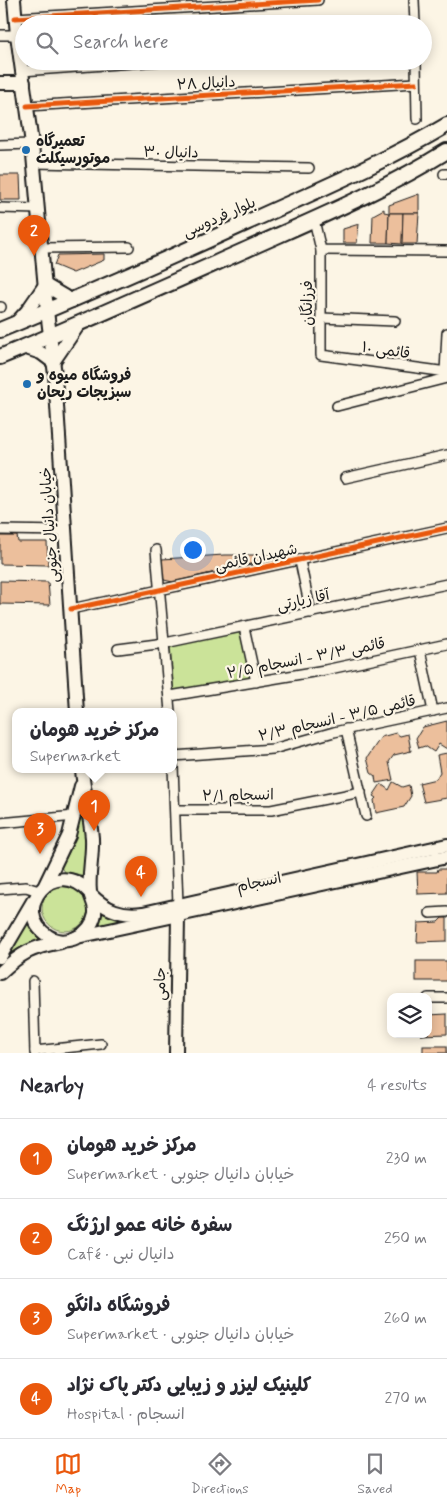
<!DOCTYPE html>
<html lang="en">
<head>
<meta charset="utf-8">
<style>
	:root { --surface:#fff; --page:#f7f7f7; --text:#2b2b33; --muted:#7c7c81; --line:#e1e1e2; --accent:#ea580c }
	body { margin:0; font-family:Mynerve,"Playpen Sans Arabic",sans-serif; background:var(--page); color:var(--text) }
	.controls { position:absolute; right:15px; bottom:15px; display:grid; overflow:hidden; border-radius:10px; box-shadow:0 2px 12px #0003 }
	.controls button { width:45px; height:45px; display:grid; place-items:center; padding:0; border:0; border-bottom:1px solid var(--line); background:var(--surface); color:var(--text); font:25px sans-serif }
	.you { position:absolute; left:192px; top:549px; width:18px; height:18px; margin:-12px; border:4px solid #fff; border-radius:50%; background:#1a73e8; box-shadow:0 0 0 8px #1a73e833 }
	.badge { display:grid; place-items:center; width:32px; height:32px; border-radius:50%; background:var(--accent); color:#fff; font-size:16px; font-weight:700 }
	.pin { position:absolute; translate:-50% -41px; filter:drop-shadow(0 1px 2px #0008) }
	.pin::after { content:''; position:absolute; top:26px; width:18px; height:15px; background:inherit; clip-path:polygon(0 0,100% 0,50% 100%) }
	.popup { position:absolute; left:12px; top:708px; width:165px; height:65px; box-sizing:border-box; display:grid; place-content:center; border-radius:10px; background:var(--surface); filter:drop-shadow(0 1px 4px #0005); font-size:16px; white-space:nowrap; color:var(--muted) }
	.popup b { font-size:19px; color:var(--text) }
	.popup::after { content:''; position:absolute; left:50%; top:100%; margin-left:-10px; border:10px solid transparent; border-top-color:var(--surface) }
	.list { margin:0; padding:0; list-style:none }
	h2 { display:flex; justify-content:space-between; align-items:center; height:65px; margin:0; padding:0 20px; font-size:21px }
	h2 small { font-size:16px; font-weight:400; color:var(--muted) }
	.list li { display:grid; grid-template-columns:32px 1fr auto; gap:15px; align-items:center; box-sizing:border-box; height:80px; padding:0 20px; border-top:1px solid var(--line) }
	.list b { display:block; font-size:19px; white-space:nowrap }
	.list p { margin:0; font-size:16px; white-space:nowrap; color:var(--muted) }
	.list em { font-size:16px; font-style:normal; color:var(--muted) }
	.icon { flex:none; width:28px; height:28px; fill:none; stroke:currentColor; stroke-width:2; stroke-linecap:round; stroke-linejoin:round }
	.map { position:relative; flex:none; width:447px; height:1053px; overflow:hidden }
	.search { position:absolute; background:var(--surface); box-shadow:0 2px 12px #0003; left:15px; right:15px; top:15px; height:55px; display:flex; align-items:center; gap:12px; box-sizing:border-box; padding:0 18px; border-radius:28px; color:var(--muted); font-size:19px }
	.sheet { height:385px; background:var(--surface) }
	nav { display:flex; justify-content:space-around; align-items:center; box-sizing:border-box; height:70px; border-top:1px solid var(--line); background:var(--surface); font-size:14px; color:var(--muted) }
	nav a { display:grid; justify-items:center; gap:2px }
	nav .on { color:var(--accent) }
	.map>svg:first-child { display:block }
</style>
</head>
<body>
<div class="map">
<svg width="447" height="1053" viewBox="0 0 447 1053">
	<rect width="100%" height="100%" fill="#fcf5e5"/>
	<filter id="ink" filterUnits="userSpaceOnUse"><feTurbulence type="fractalNoise" baseFrequency=".02" numOctaves="2"/><feDisplacementMap in="SourceGraphic" scale="10" xChannelSelector="R" yChannelSelector="G"/><feConvolveMatrix kernelMatrix="1 2 1 2 8 2 1 2 1" color-interpolation-filters="sRGB"/></filter>
	<g filter="url(#ink)">
		<g fill="#cbe399" stroke="#74805a">
			<path d="M244,632L252,679L174,692L170,644Z"/>
			<path d="M85,803L88,872L82,875L64,872L61,867C73,848 79,826 82,804Z"/>
			<circle cx="65" cy="908" r="23"/>
			<path d="M98,905L110,916L123,921L96,931Z"/>
			<path d="M30,920L46,940L0,967Z"/>
		</g>
		<g fill="#ecbf9c" stroke="#1c1c1c">
			<path d="M0,175H20L21,200H0Z"/>
			<path d="M419,194V213H389V205Z"/>
			<path d="M384,209V212L389,213L388,243H372L373,215Z"/>
			<path d="M389,213H403L402,244L388,243Z"/>
			<path d="M403,213H419L417,244H402Z"/>
			<path d="M359,224L357,243H343V229Z"/>
			<path d="M104,254V260L73,273L54,265L58,255Z"/>
			<path d="M0,536H17L18,542H47L48,565L0,564Z"/>
			<path d="M224,555H279L280,557L173,582L164,580L160,566L162,559Z"/>
			<path d="M0,581L48,582L50,605L0,604Z"/>
			<path d="M447,721V749L439,744L434,752L425,746L419,748L416,738L423,727Z"/>
			<path d="M396,733L400,736L408,734L411,751L394,755L389,762L393,780L376,783L375,776L371,773L367,758L381,737Z"/>
			<path d="M447,753V798L424,802L419,783L436,779L440,772L437,755Z"/>
			<path d="M393,782L402,787L409,785L411,796L404,807L376,813L374,800L376,798L373,796L381,784L389,790Z"/>
			<path d="M438,869H447V893L418,894L417,872H437Z"/>
			<path d="M442,918H447V941L417,942L418,923L438,922Z"/>
			<rect x="416" y="961" width="31" height="20"/>
			<path d="M447,1014V1034L420,1035L428,1034V1015Z"/>
			<rect x="423" y="1046" width="24" height="7"/>
		</g>
		<g fill="none" stroke-linecap="round" stroke-linejoin="round">
			<g stroke="#1c1c1c" stroke-width="12">
				<g id="street">
					<path d="M414,0L415,24"/>
					<path d="M15,18L318,0"/>
					<path d="M0,35H17"/>
					<path d="M416,61L417,119"/>
					<path d="M22,71L160,61"/>
					<path d="M27,106L416,83"/>
					<path d="M0,145L32,144"/>
					<path d="M33,163L309,168"/>
					<path d="M444,174H447"/>
					<path d="M0,208L38,209"/>
					<path d="M314,220L321,250L447,251"/>
					<path d="M42,248L129,247"/>
					<path d="M321,250V355L447,372"/>
					<path d="M0,307H1"/>
					<path d="M321,318L395,321"/>
					<path d="M445,372L447,333"/>
					<path d="M337,406L447,378"/>
					<path d="M345,478L447,455"/>
					<path d="M0,530L66,531"/>
					<path d="M156,550L170,712"/>
					<path d="M300,561L311,613"/>
					<path d="M71,609L447,528"/>
					<path d="M244,627L256,682"/>
					<path d="M118,649L165,643L447,584"/>
					<path d="M420,650L433,711"/>
					<path d="M170,696L325,670L447,644"/>
					<path d="M346,729L366,816"/>
					<path d="M173,756L273,749L334,732L447,708"/>
					<path d="M173,766L178,905"/>
					<path d="M175,810H271L361,792"/>
					<path d="M0,823L75,816"/>
					<path d="M0,889L26,887L39,891"/>
					<path d="M430,913L447,912"/>
					<path d="M33,981L35,1053"/>
					<path d="M428,998H447"/>
					<path d="M35,1051L101,1044"/>
				</g>
			</g>
			<g stroke="#1c1c1c" stroke-width="16">
				<g id="secondary">
					<path d="M14,0L17,35L32,144L47,311L55,375L77,712"/>
					<path d="M0,83H24"/>
					<path d="M16,323L27,311L45,285L72,301"/>
					<path d="M23,347L41,353L53,362L79,324"/>
					<path d="M82,770C84,793 90,815 92,838C93,856 88,875 90,892C91,900 96,905 95,914C91,935 66,948 48,936C9,911 54,853 90,893"/>
					<path d="M45,885L69,835L81,786"/>
					<path d="M91,895C106,910 122,916 143,913L447,845"/>
					<path d="M77,937L447,857"/>
					<path d="M0,957L33,901"/>
					<path d="M0,973C21,953 32,947 61,942"/>
					<path d="M176,1053L178,916"/>
				</g>
			</g>
			<g stroke="#1c1c1c" stroke-width="18">
				<g id="primary">
					<path d="M0,330C83,296 165,260 246,223C314,192 383,163 447,125"/>
					<path d="M0,357C82,323 162,287 243,251C312,220 383,191 447,151"/>
				</g>
			</g>
			<use href="#street" stroke="#fcf5e5" stroke-width="9"/>
			<use href="#secondary" stroke="#fcf5e5" stroke-width="12"/>
			<use href="#primary" stroke="#fcf5e5" stroke-width="14"/>
			<g stroke="#fcf5e5" stroke-width="8">
				<g id="cycleway">
					<path d="M15,18L318,0"/>
					<path d="M27,106L416,83"/>
					<path d="M71,609L447,528"/>
				</g>
			</g>
			<use href="#cycleway" stroke="#e8590c" stroke-width="5"/>
		</g>
	</g>
	<g fill="#1f6fb2" stroke="#fcf5e5" stroke-width="2">
		<circle cx="26" cy="150" r="5"/>
		<circle cx="27" cy="384" r="5"/>
	</g>
	<g text-anchor="middle" stroke-width="4.5" stroke-linejoin="round" paint-order="stroke">
		<g font-size="15" fill="#1c1c1c" stroke="#fcf5e5">
			<text transform="translate(206 83) rotate(-3)" y="5">دانیال ۲۸</text>
			<text transform="translate(171 152) rotate(1)" y="5">دانیال ۳۰</text>
			<text transform="translate(219 217) rotate(-24)" y="5">بلوار فردوسی</text>
			<text transform="translate(307 303) rotate(-90)" y="5">فرزانگان</text>
			<text transform="translate(386 350) rotate(8)" y="5">قائمی ۱۰</text>
			<text transform="translate(49 525) rotate(-94)" y="5">خیابان دانیال جنوبی</text>
			<text transform="translate(256 557) rotate(-12)" y="5">شهیدان قائمی</text>
			<text transform="translate(303 600) rotate(-12)" y="5">آقا زیارتی</text>
			<text transform="translate(306 658) rotate(-11)" y="5">قائمی ۳/۳ - انسجام ۲/۵</text>
			<text transform="translate(337 718) rotate(-13)" y="5">قائمی ۳/۵ - انسجام ۲/۳</text>
			<text transform="translate(238 795) rotate(-1)" y="5">انسجام ۲/۱</text>
			<text transform="translate(259 882) rotate(-12)" y="5">انسجام</text>
			<text transform="translate(160 984) rotate(-89)" y="5">جامی</text>
		</g>
		<g font-size="15" font-weight="bold" fill="#1c1c1c" stroke="#fcf5e5" text-anchor="start">
			<text x="36" y="146">تعمیرگاه<tspan x="36" dy="17">موتورسیکلت</tspan></text>
			<text x="37" y="380">فروشگاه میوه و<tspan x="37" dy="17">سبزیجات ریحان</tspan></text>
		</g>
	</g>
</svg>
<div class="controls">
<button><svg class="icon" aria-label="layers" viewBox="0 0 24 24"><path d="M12 4l9 5-9 5-9-5zM3 14l9 5 9-5"/></svg></button>
</div>
<div class="you"></div>
<div class="pin badge" style="left:94px;top:831px">1</div>
<div class="popup"><b>مرکز خرید هومان</b>Supermarket</div>
<div class="pin badge" style="left:34px;top:256px">2</div>
<div class="pin badge" style="left:40px;top:854px">3</div>
<div class="pin badge" style="left:141px;top:897px">4</div>
<div class="search"><svg class="icon" aria-label="search" viewBox="0 0 24 24"><circle cx="10" cy="10" r="6"/><path d="M15 15l6 6"/></svg>Search here</div>
</div>
<section class="sheet">
<h2>Nearby<small>4 results</small></h2>
<ul class="list">
<li><span class="badge">1</span><div><b>مرکز خرید هومان</b><p>Supermarket · خیابان دانیال جنوبی</p></div><em>230 m</em></li>
<li><span class="badge">2</span><div><b>سفره خانه عمو ارژنگ</b><p>Café · دانیال نبی</p></div><em>250 m</em></li>
<li><span class="badge">3</span><div><b>فروشگاه دانگو</b><p>Supermarket · خیابان دانیال جنوبی</p></div><em>260 m</em></li>
<li><span class="badge">4</span><div><b>کلینیک لیزر و زیبایی دکتر پاک نژاد</b><p>Hospital · انسجام</p></div><em>270 m</em></li>
</ul>
</section>
<nav>
<a class="on"><svg class="icon" aria-label="map" viewBox="0 0 24 24"><path d="M3 6l6-2 6 2 6-2v14l-6 2-6-2-6 2zM9 4v14M15 6v14"/></svg>Map</a>
<a><svg class="icon" aria-label="directions" viewBox="0 0 24 24"><path d="M12 3l9 9-9 9-9-9zM9 14v-3h6M13 9l2 2-2 2"/></svg>Directions</a>
<a><svg class="icon" aria-label="saved" viewBox="0 0 24 24"><path d="M7 4h10v16l-5-4-5 4z"/></svg>Saved</a>
</nav>
</body>
</html>
